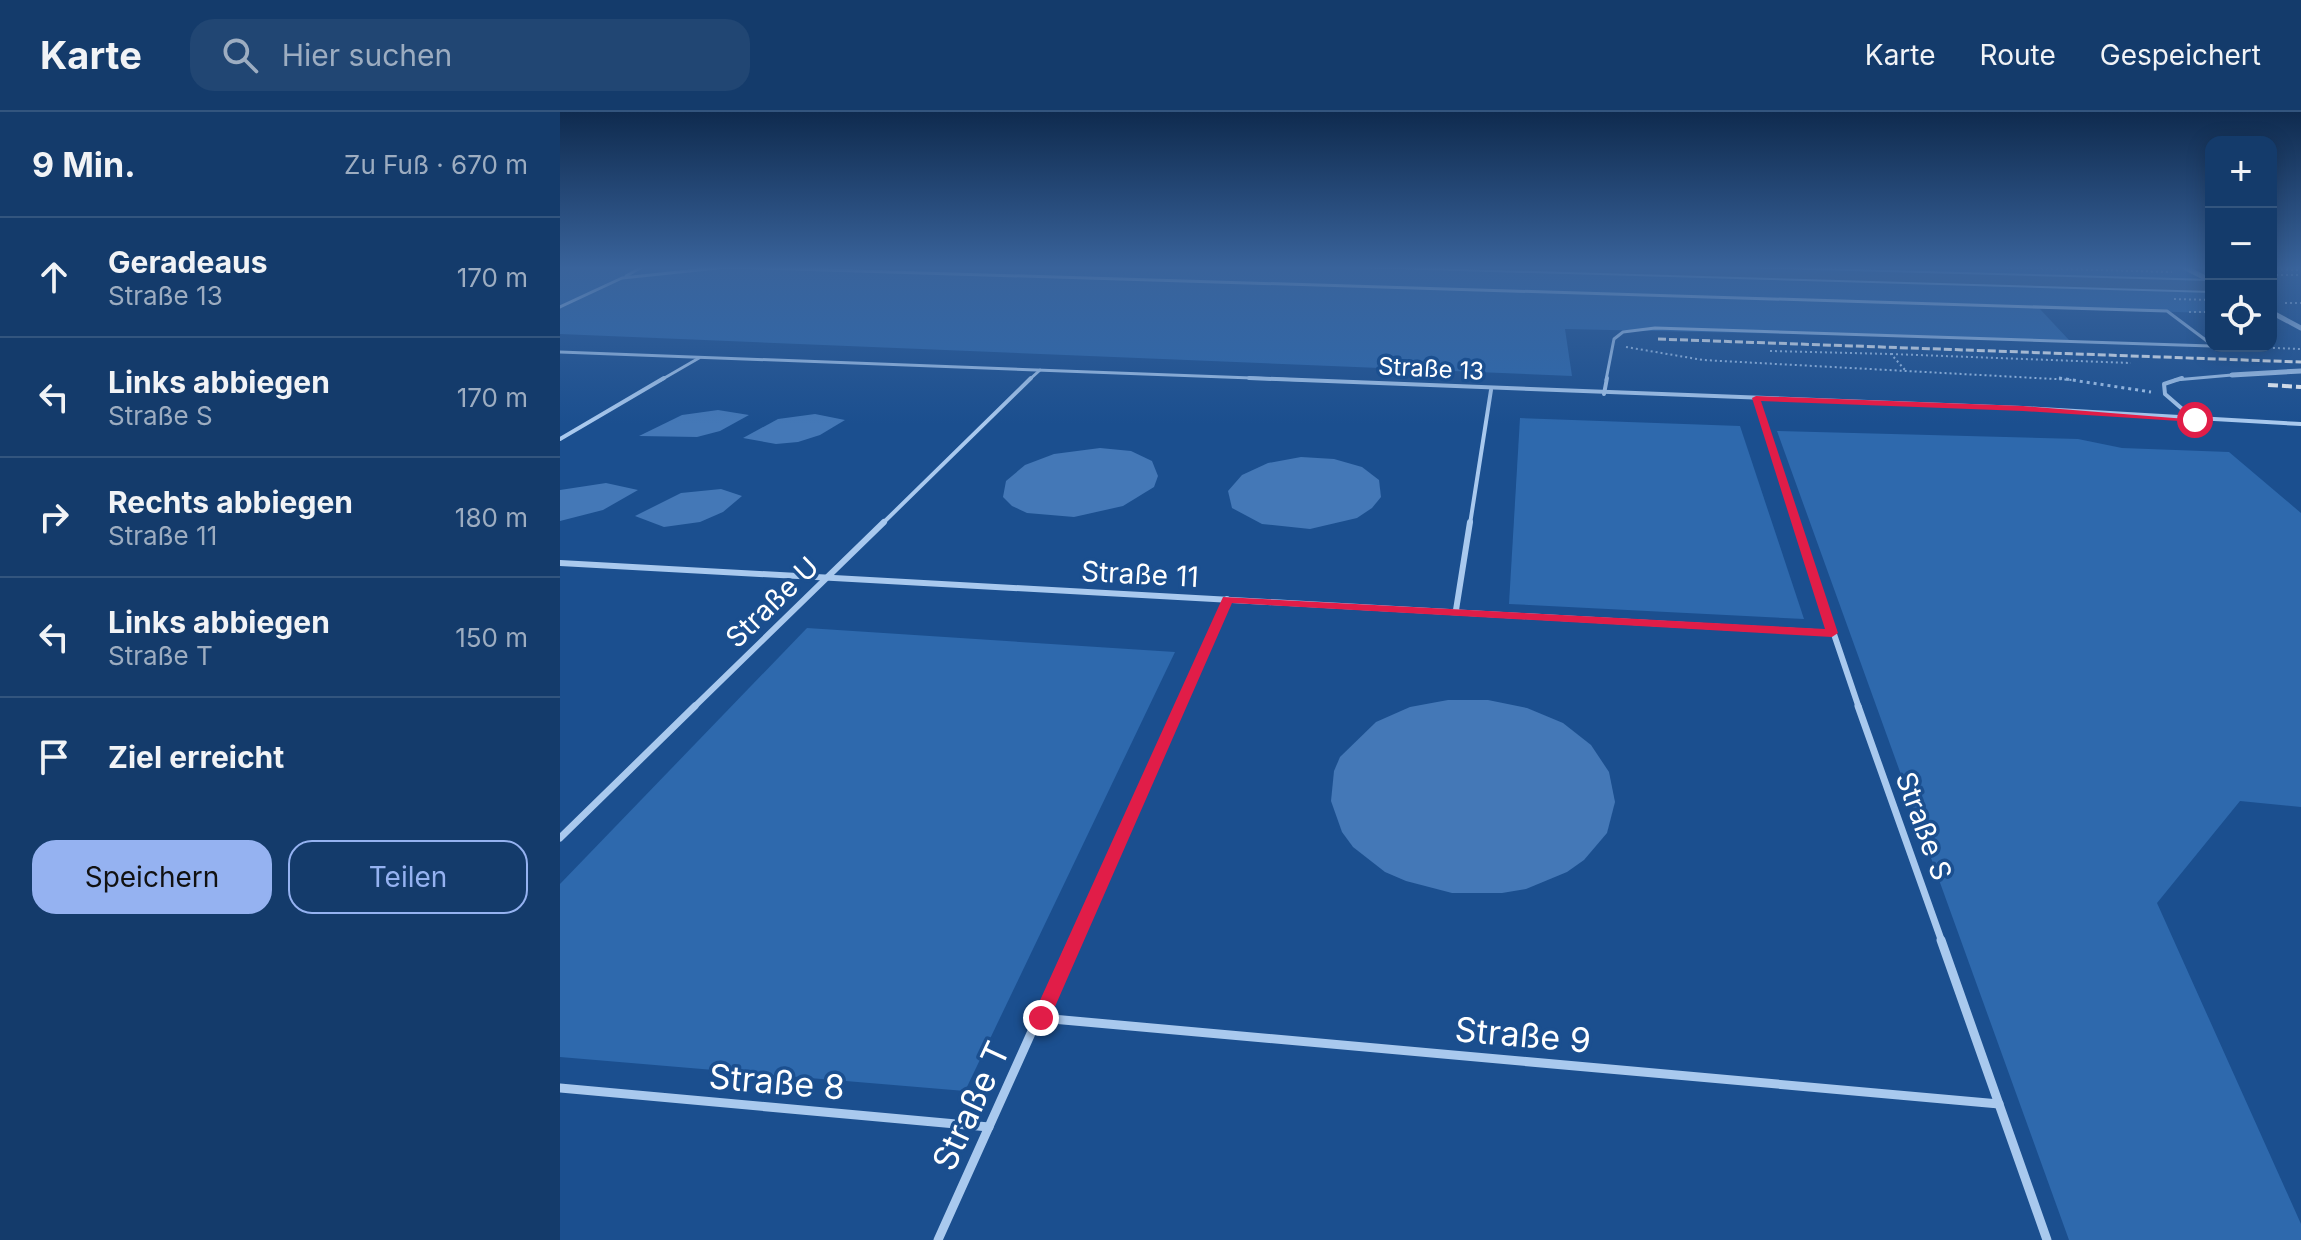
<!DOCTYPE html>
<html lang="de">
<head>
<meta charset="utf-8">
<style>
	:root { --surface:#143b6b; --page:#214673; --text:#f1f3f6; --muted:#9dadc1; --line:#33557e; --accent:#95b2f1 }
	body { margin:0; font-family:Inter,sans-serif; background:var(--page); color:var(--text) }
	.controls { position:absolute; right:24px; top:24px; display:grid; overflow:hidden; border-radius:16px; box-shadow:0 4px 20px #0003 }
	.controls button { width:72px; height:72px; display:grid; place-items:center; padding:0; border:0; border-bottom:2px solid var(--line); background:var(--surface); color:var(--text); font:40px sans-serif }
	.stop { position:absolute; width:24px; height:24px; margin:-18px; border:6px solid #e11d48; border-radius:50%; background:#fff }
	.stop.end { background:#e11d48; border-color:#fff; box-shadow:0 2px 8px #0008 }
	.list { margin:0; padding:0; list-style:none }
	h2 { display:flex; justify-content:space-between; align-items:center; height:104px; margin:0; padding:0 32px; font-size:34px }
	h2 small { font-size:26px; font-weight:400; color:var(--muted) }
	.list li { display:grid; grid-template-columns:52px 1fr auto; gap:24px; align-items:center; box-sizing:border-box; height:120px; padding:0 32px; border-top:2px solid var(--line) }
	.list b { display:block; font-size:30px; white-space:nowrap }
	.list p { margin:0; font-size:26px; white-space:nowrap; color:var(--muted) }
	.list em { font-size:26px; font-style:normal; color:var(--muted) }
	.actions { display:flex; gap:16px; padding:24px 32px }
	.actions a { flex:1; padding:18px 0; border:2px solid var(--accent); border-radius:24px; text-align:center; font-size:28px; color:var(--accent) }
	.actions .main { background:var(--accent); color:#111 }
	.icon { flex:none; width:44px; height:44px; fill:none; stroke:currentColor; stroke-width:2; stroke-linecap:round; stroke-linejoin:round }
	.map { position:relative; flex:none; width:1741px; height:1128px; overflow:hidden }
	header { display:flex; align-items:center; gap:48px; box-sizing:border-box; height:112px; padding:0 40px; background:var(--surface); border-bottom:2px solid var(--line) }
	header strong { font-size:38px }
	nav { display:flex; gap:44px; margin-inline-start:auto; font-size:28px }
	.search { width:560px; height:72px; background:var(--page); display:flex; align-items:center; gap:20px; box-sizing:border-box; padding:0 28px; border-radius:24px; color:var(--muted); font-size:30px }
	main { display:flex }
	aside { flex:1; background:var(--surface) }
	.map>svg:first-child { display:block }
</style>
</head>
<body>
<header>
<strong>Karte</strong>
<div class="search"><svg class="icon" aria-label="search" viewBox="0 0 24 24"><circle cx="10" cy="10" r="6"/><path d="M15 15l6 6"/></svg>Hier suchen</div>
<nav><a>Karte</a><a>Route</a><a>Gespeichert</a></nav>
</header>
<main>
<aside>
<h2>9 Min.<small>Zu Fuß · 670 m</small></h2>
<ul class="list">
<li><svg class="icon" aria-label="ahead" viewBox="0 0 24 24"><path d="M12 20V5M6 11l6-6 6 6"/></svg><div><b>Geradeaus</b><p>Straße 13</p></div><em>170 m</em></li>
<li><svg class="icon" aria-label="left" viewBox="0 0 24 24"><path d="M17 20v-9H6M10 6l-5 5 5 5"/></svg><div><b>Links abbiegen</b><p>Straße S</p></div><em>170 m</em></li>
<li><svg class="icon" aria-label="right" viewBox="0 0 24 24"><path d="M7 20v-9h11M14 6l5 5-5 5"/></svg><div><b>Rechts abbiegen</b><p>Straße 11</p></div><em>180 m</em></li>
<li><svg class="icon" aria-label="left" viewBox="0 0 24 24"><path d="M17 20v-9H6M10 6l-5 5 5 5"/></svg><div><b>Links abbiegen</b><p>Straße T</p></div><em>150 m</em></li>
<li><svg class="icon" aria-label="arrive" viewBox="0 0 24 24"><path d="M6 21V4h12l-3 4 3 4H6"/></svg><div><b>Ziel erreicht</b></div></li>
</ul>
<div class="actions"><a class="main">Speichern</a><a>Teilen</a></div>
</aside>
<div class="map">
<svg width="1741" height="1128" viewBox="0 0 1741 1128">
	<rect width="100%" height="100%" fill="#1b4f8f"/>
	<g fill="#2e69ad">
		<path d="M0,155H798L1651,180V201L1479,196L1509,228L1005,217L1012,264L0,222Z"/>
		<path d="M1184,155H1651V168Z"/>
		<path d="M960,306L1180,314L1244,507L949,492Z"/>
		<path d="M1217,319L1518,327L1562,336L1669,340L1741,401V695L1680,689L1597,791L1741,1112V1128H1509Z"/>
		<path d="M247,516L615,540L405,979L0,945V772Z"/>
	</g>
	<path fill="#3c6290" stroke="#9cc4f0" stroke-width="2" d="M798,155H1184L1651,168V180Z"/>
	<g fill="#4478b7">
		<path d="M158,298L189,303L160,319L137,325L79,324L122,303Z"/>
		<path d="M255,302L285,308L260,323L238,330L216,332L183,326L218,307Z"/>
		<path d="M540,336L571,339L592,349L598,364L594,375L563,394L514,405L467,401L452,394L443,385L446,369L465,353L494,342Z"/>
		<path d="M741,345L774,347L802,355L819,368L821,385L812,396L797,406L750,417L702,412L672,396L668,379L682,363L708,351Z"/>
		<path d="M46,371L78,378L43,398L0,409V378Z"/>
		<path d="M161,377L182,384L163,400L140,410L104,415L75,404L121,381Z"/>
		<path d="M888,588H928L967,596L1003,611L1031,633L1049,660L1055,690L1047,721L1024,748L1007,760L966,777L942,781H892L846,769L825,760L793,735L782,720L771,689L774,659L780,645L816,610L850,595Z"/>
	</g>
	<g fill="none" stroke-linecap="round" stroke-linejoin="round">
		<g stroke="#a9c9ee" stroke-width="2" stroke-dasharray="2 3" stroke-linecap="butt">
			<path d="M1431,155L1612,160"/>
			<path d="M1711,157L1741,158"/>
			<path d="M1711,163H1741"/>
			<path d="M1614,187L1651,188"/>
			<path d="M1725,191H1741"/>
			<path d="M1629,200H1651"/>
			<path d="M1663,234L1741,237"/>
			<path d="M1066,235L1143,248L1513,268"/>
			<path d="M1210,239L1331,242L1345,258"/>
			<path d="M1331,242L1571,251"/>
		</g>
		<path stroke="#a9c9ee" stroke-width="3" stroke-dasharray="3 4" stroke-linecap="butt" d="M1499,266L1591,280"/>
		<g stroke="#a9c9ee" stroke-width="3">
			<path d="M66,164L82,155"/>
			<path d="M0,195L62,166L167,155L1607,199L1651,232"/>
			<path d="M0,240L742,268"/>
			<path d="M101,268L139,246"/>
			<path d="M469,268L480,258"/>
			<path d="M1046,268L1054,227L1063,220L1095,216L1651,234"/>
			<path d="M1615,268L1672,263"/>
		</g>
		<g stroke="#a9c9ee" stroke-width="4">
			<path d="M689,266L1463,296L1741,312"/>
			<path d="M1622,266L1604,272L1605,282L1635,308"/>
			<path d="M1044,282L1047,266"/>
			<path d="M1196,286L1237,412"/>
			<path d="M0,327L104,266"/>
			<path d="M322,412L471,266"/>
			<path d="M910,412L931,278"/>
		</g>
		<g stroke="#a9c9ee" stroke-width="6">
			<path d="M1236,410L1299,596"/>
			<path d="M0,451L1272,521"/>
			<path d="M896,498L910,410"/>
			<path d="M133,596L324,410"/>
			<path d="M618,596L667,487"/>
		</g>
		<g stroke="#a9c9ee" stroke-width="7">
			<path d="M1298,594L1382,830"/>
			<path d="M0,726L135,594"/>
			<path d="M512,830L619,594"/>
		</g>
		<g stroke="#a9c9ee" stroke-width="9">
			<path d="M1381,828L1487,1128"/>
			<path d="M481,906L1439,992"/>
			<path d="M0,976L429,1015"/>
			<path d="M378,1128L513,828"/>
		</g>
		<path stroke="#a9c9ee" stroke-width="5" d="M1672,263L1741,259"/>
		<path stroke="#fff" stroke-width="3" stroke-dasharray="8 3" stroke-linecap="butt" d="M1098,227L1741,250"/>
		<path stroke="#fff" stroke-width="4" stroke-dasharray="10 4" stroke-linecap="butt" d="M1708,273L1741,275"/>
		<g stroke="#a9c9ee" stroke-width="5">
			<path d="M1624,155L1651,169"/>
			<path d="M1711,200L1741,216"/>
		</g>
	</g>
	<linearGradient id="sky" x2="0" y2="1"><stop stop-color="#0f2b4f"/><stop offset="0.5" stop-color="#39639b"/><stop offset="1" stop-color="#39639b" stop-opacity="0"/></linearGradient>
	<rect width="1741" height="312" fill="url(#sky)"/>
	<path fill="#e11d48" d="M1196,284L1463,294L1639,308L1635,310L1463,299L1201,289L1278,521L1272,525L672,491L490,906L488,911H475L472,906L663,485L1265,517L1192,286Z"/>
	<g text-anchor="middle" stroke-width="7" stroke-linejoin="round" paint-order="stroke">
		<g font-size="24" fill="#fff" stroke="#1b4f8f">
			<text transform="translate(871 257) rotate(3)" y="8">Straße 13</text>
		</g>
		<g font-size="28" fill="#fff" stroke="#1b4f8f">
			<text transform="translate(580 462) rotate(3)" y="10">Straße 11</text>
			<text transform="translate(212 490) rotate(-44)" y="10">Straße U</text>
			<text transform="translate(1364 714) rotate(70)" y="10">Straße S</text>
		</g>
		<g font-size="34" fill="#fff" stroke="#1b4f8f">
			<text transform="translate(963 923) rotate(5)" y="12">Straße 9</text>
			<text transform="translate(217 970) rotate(5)" y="12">Straße 8</text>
			<text transform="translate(411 994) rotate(-65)" y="12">Straße T</text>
		</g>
	</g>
</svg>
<div class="controls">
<button>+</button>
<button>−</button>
<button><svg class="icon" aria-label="locate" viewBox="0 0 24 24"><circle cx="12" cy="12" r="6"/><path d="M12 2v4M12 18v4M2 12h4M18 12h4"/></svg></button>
</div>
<div class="stop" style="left:1635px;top:308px"></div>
<div class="stop end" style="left:481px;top:906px"></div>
</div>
</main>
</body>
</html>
